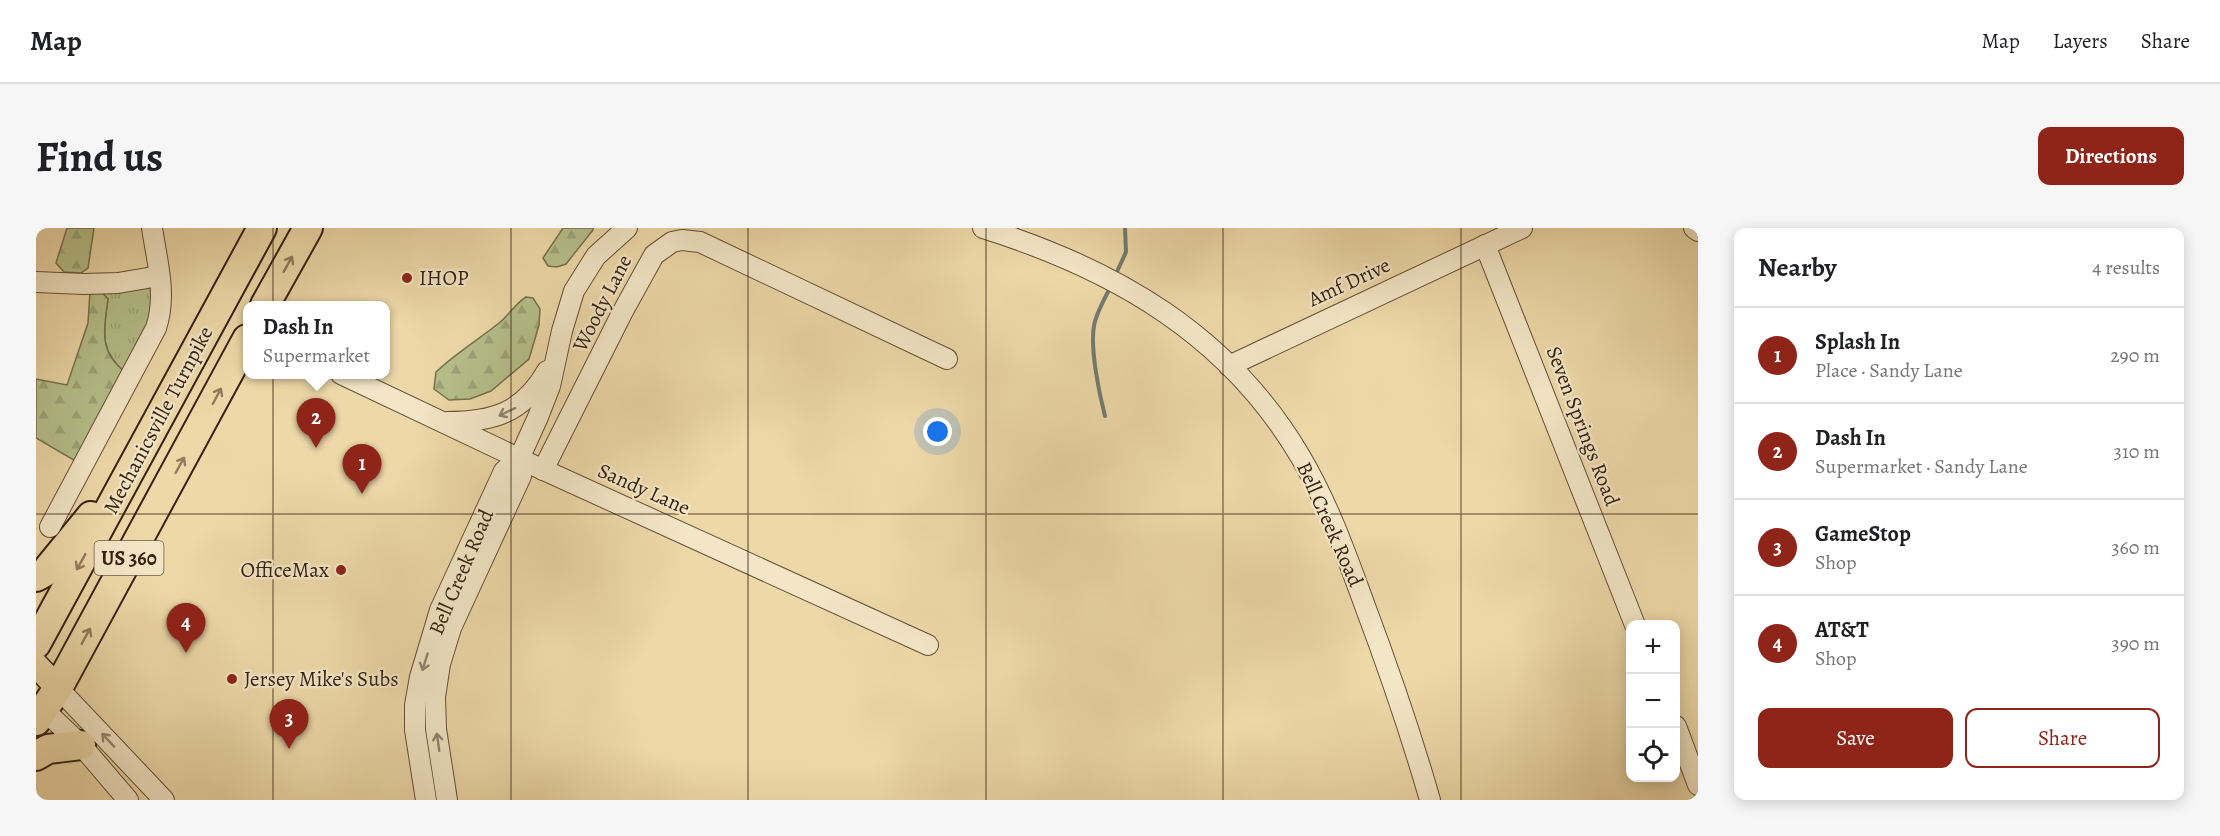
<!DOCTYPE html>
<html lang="en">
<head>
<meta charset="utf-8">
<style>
	:root { --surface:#fff; --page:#f6f6f6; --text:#202124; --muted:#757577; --line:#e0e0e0; --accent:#8f2418 }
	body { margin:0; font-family:Alegreya,serif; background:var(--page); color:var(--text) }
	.controls { position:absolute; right:18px; bottom:18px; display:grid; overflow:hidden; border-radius:12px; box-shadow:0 3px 15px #0003 }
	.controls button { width:54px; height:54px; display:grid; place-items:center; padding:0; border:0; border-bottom:2px solid var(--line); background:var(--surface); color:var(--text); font:30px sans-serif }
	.you { position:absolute; left:902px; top:204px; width:21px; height:21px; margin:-15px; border:4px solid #fff; border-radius:50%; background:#1a73e8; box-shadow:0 0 0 9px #1a73e833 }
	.badge { display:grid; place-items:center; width:39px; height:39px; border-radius:50%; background:var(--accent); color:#fff; font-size:20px; font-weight:700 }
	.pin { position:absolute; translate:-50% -50px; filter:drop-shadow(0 2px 3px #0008) }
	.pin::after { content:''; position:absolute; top:32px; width:21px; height:18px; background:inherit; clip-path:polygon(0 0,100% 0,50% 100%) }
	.popup { position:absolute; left:207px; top:73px; width:147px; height:78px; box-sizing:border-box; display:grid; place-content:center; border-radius:12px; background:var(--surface); filter:drop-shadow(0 2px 4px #0005); font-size:20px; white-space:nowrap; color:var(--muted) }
	.popup b { font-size:22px; color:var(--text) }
	.popup::after { content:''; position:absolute; left:50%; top:100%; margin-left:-12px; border:12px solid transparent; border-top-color:var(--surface) }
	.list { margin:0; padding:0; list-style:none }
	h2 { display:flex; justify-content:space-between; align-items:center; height:78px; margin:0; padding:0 24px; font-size:26px }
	h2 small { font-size:20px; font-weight:400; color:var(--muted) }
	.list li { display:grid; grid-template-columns:39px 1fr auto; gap:18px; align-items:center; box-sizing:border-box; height:96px; padding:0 24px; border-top:2px solid var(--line) }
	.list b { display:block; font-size:22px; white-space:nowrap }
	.list p { margin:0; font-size:20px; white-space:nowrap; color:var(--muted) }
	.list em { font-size:20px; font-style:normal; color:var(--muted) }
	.actions { display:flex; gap:12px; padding:18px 24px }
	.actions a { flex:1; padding:14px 0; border:2px solid var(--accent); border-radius:12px; text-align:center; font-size:21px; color:var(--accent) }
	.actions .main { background:var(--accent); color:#fff }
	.icon { flex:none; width:33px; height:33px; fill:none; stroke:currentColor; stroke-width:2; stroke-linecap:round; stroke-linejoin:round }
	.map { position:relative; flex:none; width:1662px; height:572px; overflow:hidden; border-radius:12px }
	header { display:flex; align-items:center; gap:36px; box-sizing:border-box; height:84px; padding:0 30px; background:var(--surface); border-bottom:2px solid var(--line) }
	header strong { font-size:28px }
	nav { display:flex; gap:33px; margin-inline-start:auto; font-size:21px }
	.intro { display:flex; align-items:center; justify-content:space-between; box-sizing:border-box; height:144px; padding:0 36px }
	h1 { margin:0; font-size:42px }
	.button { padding:15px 27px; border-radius:12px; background:var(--accent); color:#fff; font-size:21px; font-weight:700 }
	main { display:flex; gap:36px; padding:0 36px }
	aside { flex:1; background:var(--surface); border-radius:12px; box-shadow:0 3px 15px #0003 }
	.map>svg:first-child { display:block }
</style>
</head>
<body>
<header>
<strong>Map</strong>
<nav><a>Map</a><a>Layers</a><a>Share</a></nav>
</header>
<div class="intro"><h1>Find us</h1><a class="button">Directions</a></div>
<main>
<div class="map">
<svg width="1662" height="572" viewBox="0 0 1662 572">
	<defs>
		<pattern id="grass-tufts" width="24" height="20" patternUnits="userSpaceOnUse" patternTransform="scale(1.5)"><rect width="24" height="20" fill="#b5bf8a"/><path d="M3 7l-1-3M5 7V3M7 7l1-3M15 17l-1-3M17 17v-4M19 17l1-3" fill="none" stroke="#9ca476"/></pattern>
		<pattern id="forest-firs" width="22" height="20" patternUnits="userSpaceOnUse" patternTransform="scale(1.5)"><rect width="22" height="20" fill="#b5bf8a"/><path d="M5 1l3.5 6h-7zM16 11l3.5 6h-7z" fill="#9ca476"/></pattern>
	</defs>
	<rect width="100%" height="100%" fill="#edd8a8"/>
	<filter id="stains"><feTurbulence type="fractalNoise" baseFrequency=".00333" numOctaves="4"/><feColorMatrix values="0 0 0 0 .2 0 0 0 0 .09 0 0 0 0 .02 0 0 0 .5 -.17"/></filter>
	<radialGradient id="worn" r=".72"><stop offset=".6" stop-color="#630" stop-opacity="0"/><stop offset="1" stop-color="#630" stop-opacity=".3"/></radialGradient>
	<path fill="url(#grass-tufts)" stroke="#76704e" stroke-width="1.5" d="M118,59V87L89,144C62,123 68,101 72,71L63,61Z"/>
	<g fill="url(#forest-firs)" stroke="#76704e" stroke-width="1.5">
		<path d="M31,0H58L52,40L45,45L28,44L20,35Z"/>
		<path d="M527,0H557V2L530,36L521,39L512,38L507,30Z"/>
		<path d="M63,61L72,71C68,101 62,123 89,144L41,234L0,210V151L31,157L52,95L54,63Z"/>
		<path d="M490,69L497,70L504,81L503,97L493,131L455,163L434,171L413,172L398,161L400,144C420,125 442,112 463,95C473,87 479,76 490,69Z"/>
	</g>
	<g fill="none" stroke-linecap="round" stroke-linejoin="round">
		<g stroke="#737c70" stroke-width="4">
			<path d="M1079,48L1090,24L1089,0"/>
			<path d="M1069,188C1063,165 1054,121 1058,98C1060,85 1069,70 1075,58"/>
		</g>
		<g stroke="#644f37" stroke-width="22">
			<g id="minor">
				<path d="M947,0C1078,41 1192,106 1264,228C1292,275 1310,326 1329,378C1353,442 1375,506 1394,572"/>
				<path d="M1658,0L1662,3"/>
				<path d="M1449,17L1599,397"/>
				<path d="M0,54L48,56L82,55L123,48"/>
				<path d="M1193,138L1486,0"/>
				<path d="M305,146L499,238L892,417"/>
				<path d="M411,194C457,194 487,185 511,143"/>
				<path d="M507,242L586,85L618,27L636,14L646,12L664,14L911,131"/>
				<path d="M14,299L120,100C131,67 121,33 116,0"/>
				<path d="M22,460L128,572"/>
				<path d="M8,482L45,517L92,572"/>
				<path d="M1640,498L1662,557"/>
				<path d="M390,572L379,502V477L384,449L404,382L468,243L483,231L502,189L514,158L526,103L538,63L560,28L591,0"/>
				<path d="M411,572L400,501L399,469L404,436L415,400L485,248L483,231"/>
			</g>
		</g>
		<g stroke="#362111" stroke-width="27">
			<path id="major" d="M0,437L22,460"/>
		</g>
		<g stroke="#362111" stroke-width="32">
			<g id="highway">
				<path d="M229,77L272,0"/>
				<path d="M0,349L9,344L55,288"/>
				<path d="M0,416L226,0"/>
				<path d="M0,493L22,460L211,111"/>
				<path d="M0,528L12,521L45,517"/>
			</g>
		</g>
		<use href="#minor" stroke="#f3e6c6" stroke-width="20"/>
		<use href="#major" stroke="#edd8a8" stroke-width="24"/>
		<use href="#highway" stroke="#edd8a8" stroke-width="28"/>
	</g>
	<defs><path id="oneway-shaft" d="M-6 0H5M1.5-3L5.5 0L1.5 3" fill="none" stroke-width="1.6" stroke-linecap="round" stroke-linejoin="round" transform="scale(1.5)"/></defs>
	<g stroke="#927c5c">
		<use href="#oneway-shaft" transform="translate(252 36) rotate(-61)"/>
		<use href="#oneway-shaft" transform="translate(181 168) rotate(-62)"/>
		<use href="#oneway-shaft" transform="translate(144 237) rotate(-61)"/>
		<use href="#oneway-shaft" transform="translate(45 334) rotate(119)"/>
		<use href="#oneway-shaft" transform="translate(50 408) rotate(-61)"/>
	</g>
	<g stroke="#94846c">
		<use href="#oneway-shaft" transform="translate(471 184) rotate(154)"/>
		<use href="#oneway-shaft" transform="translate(389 434) rotate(107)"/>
		<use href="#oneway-shaft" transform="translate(72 512) rotate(-133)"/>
		<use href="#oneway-shaft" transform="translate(402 514) rotate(-98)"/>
	</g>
	<path fill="none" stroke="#362111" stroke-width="1.5" stroke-opacity="0.55" d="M237,0V572M475,0V572M712,0V572M950,0V572M1187,0V572M1425,0V572M0,286H1662"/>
	<g fill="#8f2418" stroke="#f3e6c6" stroke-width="2">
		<circle cx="371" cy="50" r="6"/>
		<circle cx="305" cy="342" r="6"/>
		<circle cx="196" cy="451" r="6"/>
	</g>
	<g text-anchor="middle" stroke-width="4.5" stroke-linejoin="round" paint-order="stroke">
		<rect fill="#f3e6c6" stroke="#6f5c47" stroke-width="1.5" x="58.5" y="313" width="69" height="34" rx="4.5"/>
		<g font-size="20" font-weight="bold" fill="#362111">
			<text x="93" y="337">US 360</text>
		</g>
		<g font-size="21" fill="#362111" stroke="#f3e6c6" text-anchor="start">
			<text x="383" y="57">IHOP</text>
			<text x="293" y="349" text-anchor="end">OfficeMax</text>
			<text x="208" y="458">Jersey Mike's Subs</text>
		</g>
		<g font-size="21" fill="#362111" stroke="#f3e6c6">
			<text transform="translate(1313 54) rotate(-25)" y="7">Amf Drive</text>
			<text transform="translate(566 75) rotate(-63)" y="7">Woody Lane</text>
			<text transform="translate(122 192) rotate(-62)" y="7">Mechanicsville Turnpike</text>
			<text transform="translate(1547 198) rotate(69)" y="7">Seven Springs Road</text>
			<text transform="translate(608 261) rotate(24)" y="7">Sandy Lane</text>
			<text transform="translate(1294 296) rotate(66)" y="7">Bell Creek Road</text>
			<text transform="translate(425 344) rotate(-67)" y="7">Bell Creek Road</text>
		</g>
	</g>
	<rect width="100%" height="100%" filter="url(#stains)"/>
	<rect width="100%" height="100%" fill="url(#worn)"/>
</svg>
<div class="controls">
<button>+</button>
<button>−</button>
<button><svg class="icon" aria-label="locate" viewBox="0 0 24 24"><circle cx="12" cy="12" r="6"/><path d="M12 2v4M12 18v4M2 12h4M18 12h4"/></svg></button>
</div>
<div class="you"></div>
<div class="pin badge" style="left:326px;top:266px">1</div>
<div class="pin badge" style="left:280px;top:220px">2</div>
<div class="popup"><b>Dash In</b>Supermarket</div>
<div class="pin badge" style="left:253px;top:521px">3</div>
<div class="pin badge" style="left:150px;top:425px">4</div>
</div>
<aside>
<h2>Nearby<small>4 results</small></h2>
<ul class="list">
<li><span class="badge">1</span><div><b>Splash In</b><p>Place · Sandy Lane</p></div><em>290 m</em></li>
<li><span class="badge">2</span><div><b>Dash In</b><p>Supermarket · Sandy Lane</p></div><em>310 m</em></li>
<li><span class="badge">3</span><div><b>GameStop</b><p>Shop</p></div><em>360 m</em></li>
<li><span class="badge">4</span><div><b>AT&amp;T</b><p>Shop</p></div><em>390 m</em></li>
</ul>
<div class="actions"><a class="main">Save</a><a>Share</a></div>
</aside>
</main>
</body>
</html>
